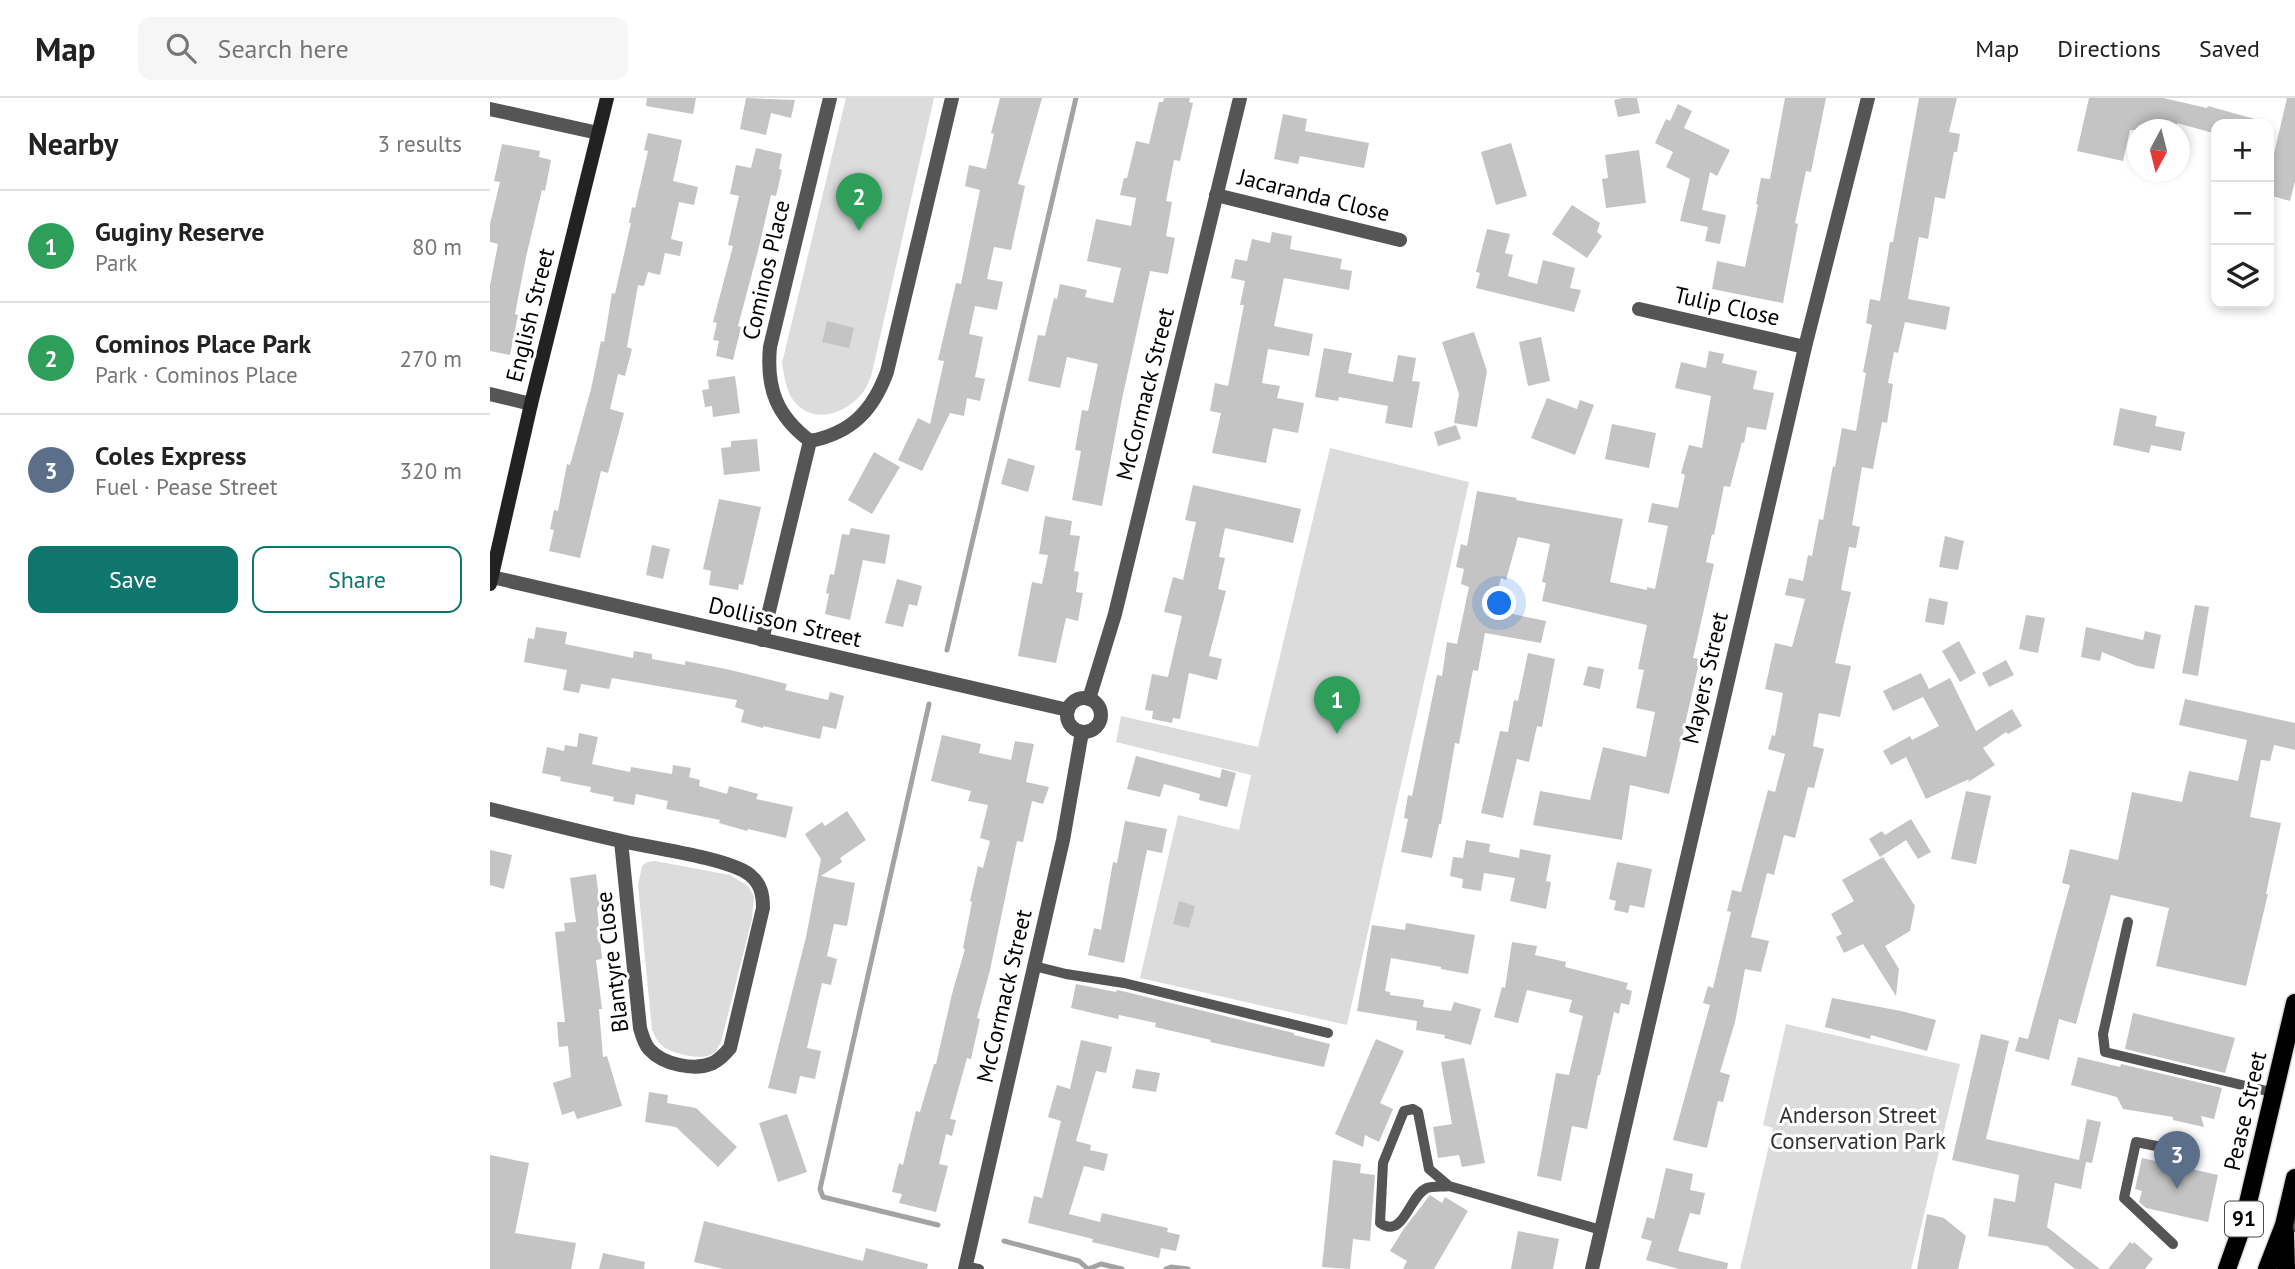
<!DOCTYPE html>
<html lang="en">
<head>
<meta charset="utf-8">
<style>
	:root { --surface:#fff; --page:#f6f6f6; --text:#222; --muted:#767676; --line:#e0e0e0; --accent:#0f766e }
	body { margin:0; font-family:"PT Sans",sans-serif; background:var(--page); color:var(--text) }
	.controls { position:absolute; right:21px; top:21px; display:grid; overflow:hidden; border-radius:14px; box-shadow:0 4px 10px #0003 }
	.controls button { width:63px; height:63px; display:grid; place-items:center; padding:0; border:0; border-bottom:2px solid var(--line); background:var(--surface); color:var(--text); font:35px sans-serif }
	.compass { position:absolute; left:1637px; top:21px; width:63px; height:63px; border-radius:50%; background:var(--surface); box-shadow:0 4px 10px #0003; rotate:187deg }
	.you { position:absolute; left:1010px; top:506px; width:24px; height:24px; margin:-18px; border:5px solid #fff; border-radius:50%; background:#1a73e8; box-shadow:0 0 0 10px #1a73e833 }
	.badge { display:grid; place-items:center; width:46px; height:46px; border-radius:50%; background:var(--accent); color:#fff; font-size:23px; font-weight:700 }
	.pin { position:absolute; translate:-50% -58px; filter:drop-shadow(0 2px 4px #0008) }
	.pin::after { content:''; position:absolute; top:37px; width:24px; height:21px; background:inherit; clip-path:polygon(0 0,100% 0,50% 100%) }
	.list { margin:0; padding:0; list-style:none }
	h2 { display:flex; justify-content:space-between; align-items:center; height:91px; margin:0; padding:0 28px; font-size:30px }
	h2 small { font-size:23px; font-weight:400; color:var(--muted) }
	.list li { display:grid; grid-template-columns:46px 1fr auto; gap:21px; align-items:center; box-sizing:border-box; height:112px; padding:0 28px; border-top:2px solid var(--line) }
	.list b { display:block; font-size:26px; white-space:nowrap }
	.list p { margin:0; font-size:23px; white-space:nowrap; color:var(--muted) }
	.list em { font-size:23px; font-style:normal; color:var(--muted) }
	.actions { display:flex; gap:14px; padding:21px 28px }
	.actions a { flex:1; padding:16px 0; border:2px solid var(--accent); border-radius:14px; text-align:center; font-size:24px; color:var(--accent) }
	.actions .main { background:var(--accent); color:#fff }
	.icon { flex:none; width:38px; height:38px; fill:none; stroke:currentColor; stroke-width:2; stroke-linecap:round; stroke-linejoin:round }
	.map { position:relative; flex:none; width:1805px; height:1171px; overflow:hidden }
	header { display:flex; align-items:center; gap:42px; box-sizing:border-box; height:98px; padding:0 35px; background:var(--surface); border-bottom:2px solid var(--line) }
	header strong { font-size:33px }
	nav { display:flex; gap:38px; margin-inline-start:auto; font-size:24px }
	.search { width:490px; height:63px; background:var(--page); display:flex; align-items:center; gap:18px; box-sizing:border-box; padding:0 24px; border-radius:14px; color:var(--muted); font-size:26px }
	main { display:flex }
	aside { flex:1; background:var(--surface) }
	.map>svg:first-child { display:block }
</style>
</head>
<body>
<header>
<strong>Map</strong>
<div class="search"><svg class="icon" aria-label="search" viewBox="0 0 24 24"><circle cx="10" cy="10" r="6"/><path d="M15 15l6 6"/></svg>Search here</div>
<nav><a>Map</a><a>Directions</a><a>Saved</a></nav>
</header>
<main>
<aside>
<h2>Nearby<small>3 results</small></h2>
<ul class="list">
<li><span class="badge" style="background:#2e9e5b">1</span><div><b>Guginy Reserve</b><p>Park</p></div><em>80 m</em></li>
<li><span class="badge" style="background:#2e9e5b">2</span><div><b>Cominos Place Park</b><p>Park · Cominos Place</p></div><em>270 m</em></li>
<li><span class="badge" style="background:#5c6f8a">3</span><div><b>Coles Express</b><p>Fuel · Pease Street</p></div><em>320 m</em></li>
</ul>
<div class="actions"><a class="main">Save</a><a>Share</a></div>
</aside>
<div class="map">
<svg width="1805" height="1171" viewBox="0 0 1805 1171">
	<rect width="100%" height="100%" fill="#fff"/>
	<g fill="#dcdcdc">
		<path d="M356,0H444L381,279C378,285 375,293 370,298C351,318 321,326 303,302C296,292 294,277 292,265Z"/>
		<path d="M840,350L979,384L857,927L650,880L688,717L749,732L761,677L626,644L631,618L768,649Z"/>
		<path d="M165,763L240,777L258,788L264,798L262,821L231,944C228,949 226,955 220,957C209,962 186,956 175,950C168,945 165,939 162,932L148,787L152,768L157,764Z"/>
		<path d="M1296,926L1470,966L1421,1171H1250L1283,1030L1273,1027Z"/>
	</g>
	<g fill="none" stroke-linecap="round" stroke-linejoin="round">
		<g stroke="#a3a3a3" stroke-width="5">
			<path d="M457,552L586,0"/>
			<path d="M439,606L330,1091L333,1099L448,1127"/>
			<path d="M514,1143L589,1163L598,1171L611,1166L632,1171"/>
			<path d="M676,1171L681,1169L698,1171"/>
		</g>
	</g>
	<g fill="#c4c4c4">
		<path d="M157,0H206L203,16L156,8Z"/>
		<path d="M256,0L305,2L301,20L281,15L276,37L250,31Z"/>
		<path d="M510,0H552L528,86L535,88L521,152L504,149L497,181L513,184L507,212L485,208L479,236L493,239L485,279L495,281L490,303L477,300L474,318L460,315L432,373L408,362L428,320L440,326L454,263L448,262L466,185L471,186L490,92L475,88L479,67L496,71L504,36L501,35Z"/>
		<path d="M674,0H700L699,4L703,5L690,63L684,62L676,103L682,104L676,138L685,140L678,176L660,173L632,301L612,408L582,402L591,353L585,352L592,312L598,313L608,266L577,259L570,290L538,283L548,237L555,238L564,200L567,201L570,186L597,192L595,199L623,205L631,170L597,163L606,121L641,128L646,100L630,97L634,80H637L646,43L659,46L669,4H673Z"/>
		<path d="M1133,0H1147L1150,15L1128,19L1124,2Z"/>
		<path d="M1295,0H1336L1321,74L1316,73L1305,125L1308,126L1293,205L1222,191L1227,163L1255,169L1268,107L1266,106L1271,80L1280,81Z"/>
		<path d="M1429,0H1467L1459,34L1470,36L1467,54H1464L1455,101L1445,99L1438,141L1429,139L1418,201L1460,209L1456,232L1415,224L1408,255L1404,254L1398,285L1403,286L1397,325L1392,324L1383,371L1372,369L1362,427L1370,429L1366,450L1359,449L1351,492L1361,494L1345,565L1361,568L1350,619L1329,615L1323,648L1334,651L1324,690L1318,689L1305,740L1294,737L1284,777L1277,775L1261,839L1279,843L1271,874L1255,871L1245,924L1230,974L1240,977L1233,1004L1228,1003L1217,1050L1183,1042L1220,907L1213,905L1218,888L1223,890L1241,814L1237,813L1242,792L1251,794L1278,692L1285,694L1295,656L1278,651L1282,637L1285,638L1293,595L1275,591L1285,545L1302,549L1315,501L1295,497L1299,480L1313,483L1318,457L1322,458L1329,421L1333,422L1343,368L1345,369L1352,330L1366,333L1376,275L1373,274L1382,227L1376,225L1380,201L1390,203L1400,144H1403Z"/>
		<path d="M1599,0H1673L1717,10L1718,8L1768,22V26H1726L1723,35L1687,25L1686,32H1640L1633,63L1587,53Z"/>
		<path d="M1797,0H1805V83L1800,103L1779,97V77Z"/>
		<path d="M1188,6L1202,13L1194,30L1240,52L1227,78L1220,74L1212,112L1236,117L1230,146L1215,143L1218,129L1190,123L1200,81L1176,69L1183,54L1165,45L1176,21L1180,23Z"/>
		<path d="M793,16L817,21L815,33L879,45L874,70L810,58L808,66L784,61Z"/>
		<path d="M158,35L192,42L183,83L208,89L204,107L189,104L181,141L193,144L190,158L175,155L170,177L158,174L154,188L148,187L137,249L142,251L135,278L128,276L120,311L134,315L118,375L111,373L90,460L59,453L64,432L60,431L64,412L68,413L77,366L80,367L101,291L111,243L114,244L122,195L125,196L141,125H139L142,109L145,110L158,53L154,52Z"/>
		<path d="M1021,45L1037,98L1006,107L991,54Z"/>
		<path d="M12,46L50,53L49,59L61,62L55,93L52,92L36,159L25,216L28,217L20,257L0,253V187L8,146L0,144V126L10,84L4,83Z"/>
		<path d="M266,50L292,56L289,71L292,72L286,98L281,97L268,153L248,228L251,229L243,262L226,258L229,243L223,242L227,225L223,224L243,148L238,147L249,98L240,96L246,67L261,70Z"/>
		<path d="M1149,52L1156,105L1116,110L1112,81L1118,80L1115,57Z"/>
		<path d="M1082,107L1110,125L1107,134L1112,138L1097,160L1062,136Z"/>
		<path d="M997,131L1020,136L1015,155L1023,157L1018,178L1047,186L1053,162L1085,170L1080,190L1091,192L1084,214L986,190L990,175L986,174Z"/>
		<path d="M782,134L802,138L800,151L852,161L850,171L862,173L859,192L794,180L784,228L823,236L819,258L778,251L772,285L790,288L787,300L814,305L808,335L783,330L776,365L722,355L731,315L720,313L725,285L738,288L754,207H750L755,183L741,180L745,161L757,163L762,141L780,145Z"/>
		<path d="M337,223L364,230L359,250L332,244Z"/>
		<path d="M984,234L997,273L987,329L964,325L969,296L952,244Z"/>
		<path d="M1051,239L1060,283L1038,288L1029,244Z"/>
		<path d="M834,250L862,255L858,275L903,284L908,257L926,260L922,283L930,284L922,330L895,325L898,308L849,299L848,303L825,299Z"/>
		<path d="M1219,253L1234,256L1232,265L1267,273L1263,291L1284,295L1276,332L1257,329L1254,345L1252,344L1240,389L1234,388L1224,437L1222,436L1216,464L1224,466L1203,560L1210,561L1179,696L1140,687L1132,742L1043,727L1050,693L1100,702L1113,649L1156,659L1165,614L1146,610L1154,572L1148,571L1157,527L1052,503L1056,485L1052,484L1060,446L1028,439L1016,482L1011,480L1004,508L1009,509L1008,513L1056,523L1051,545L995,535L988,573L983,572L969,646L965,645L951,726H949L942,760L911,754L918,721L914,720L918,697L922,698L947,577L952,578L957,544L967,546L979,489L971,486L974,471L966,469L971,446L977,448L987,393L1027,400L1026,402L1133,421L1120,484L1157,492V489L1165,491L1178,428L1158,424L1162,405L1188,410L1195,377L1191,375L1199,347L1212,350L1221,298L1185,290L1191,264L1216,270Z"/>
		<path d="M245,278L250,315L223,319L222,308L215,309L212,292L219,291L218,282Z"/>
		<path d="M1057,300L1087,311L1090,302L1104,307L1085,357L1041,340Z"/>
		<path d="M1630,310L1667,318L1665,328L1695,334L1691,353L1661,347L1659,355L1623,347Z"/>
		<path d="M1122,326L1166,335L1159,370L1115,361Z"/>
		<path d="M966,327L971,341L948,348L944,334Z"/>
		<path d="M267,341L270,373L234,377L231,350L241,349V343Z"/>
		<path d="M384,354L410,369L382,416L358,402Z"/>
		<path d="M518,360L545,368L538,394L511,386Z"/>
		<path d="M703,387L811,411L803,445L735,430L729,459L735,460L728,491L736,493L719,558L732,561L727,582L699,575L690,621L683,620L682,625L662,621L663,613L655,612L662,576L678,579L692,518L674,514L683,479L693,482L706,424L695,422Z"/>
		<path d="M229,401L271,409L253,487L249,486L248,492L219,487L221,473L213,471Z"/>
		<path d="M555,418L582,423L580,437L590,438L584,473L589,474L586,494L593,495L588,523L576,520L566,565L528,558L542,484L552,486L558,457L549,456Z"/>
		<path d="M361,430L400,437L395,466L373,462L360,522L335,516L339,496L336,495L340,476L344,477L352,436L359,437Z"/>
		<path d="M1455,438L1474,443L1468,472L1449,469Z"/>
		<path d="M162,447L180,451L173,481L156,477Z"/>
		<path d="M407,481L432,488L427,508L419,506L413,529L395,525Z"/>
		<path d="M1439,500L1458,504L1454,527L1435,524Z"/>
		<path d="M1705,507L1719,509L1708,578L1692,575Z"/>
		<path d="M1536,517L1555,520L1548,555L1529,551Z"/>
		<path d="M46,529L77,534L75,546L143,560L144,553L162,556V561L195,567V563L236,571L297,586L295,592L338,602L340,594L354,598L346,631L333,628L330,641L273,628V630L251,624L254,612L245,609L247,602L122,580L119,591L91,586L89,595L73,592L77,572L34,564L38,540L44,541Z"/>
		<path d="M1596,529L1653,542L1655,533L1671,537L1664,571L1647,568L1612,554L1610,563L1591,559Z"/>
		<path d="M1469,543L1486,575L1470,584L1452,553Z"/>
		<path d="M1038,555L1065,561L1052,629L1047,628L1039,664L1027,661L1013,720L991,715L1010,633L1018,634L1024,602L1028,603Z"/>
		<path d="M1516,562L1524,577L1499,589L1492,575Z"/>
		<path d="M1098,568L1114,571L1110,591L1093,587Z"/>
		<path d="M1431,575L1439,591L1460,580L1486,633L1522,611L1532,628L1518,636L1516,634L1493,650L1505,667L1478,684L1479,681L1436,701L1416,659L1401,667L1393,653L1420,638L1422,642L1449,628L1433,599L1403,613L1393,593Z"/>
		<path d="M1695,601L1805,625V652L1784,647L1780,663L1771,662L1760,719L1791,725L1776,796H1778L1756,888L1666,868L1679,810L1621,797L1586,926L1569,921L1559,962L1525,953L1529,939L1538,941L1580,787L1572,785L1580,751L1628,762L1642,694L1692,704L1699,673L1748,683L1757,642L1689,627Z"/>
		<path d="M89,635L108,639L102,666L140,674L141,669L182,676L183,667L201,670L199,679L210,682L209,688L237,696L239,688L268,696L266,701L303,709L296,740L258,731L257,733L229,725L230,722L176,711L178,703L146,696L144,707L123,703L124,699L100,694L101,689L70,683L71,679L52,675L57,649L74,653L75,647L87,649Z"/>
		<path d="M452,637L491,646L489,655L521,662L525,643L544,646L536,684L559,689L553,706L542,703L533,744L527,743L500,872L487,920L490,921L481,961L477,960L460,1021L466,1022L462,1038L456,1036L449,1066L458,1068L446,1114L409,1105L412,1096L402,1094L409,1065L413,1067L426,1013L430,1014L444,966H446L462,896L475,851L473,850L482,804L480,803L488,768L493,770L500,743L490,740L498,707L478,703L481,693L441,683Z"/>
		<path d="M646,658L730,680L732,671L746,675L737,709L709,702L710,696L674,686L670,699L637,691Z"/>
		<path d="M1476,693L1501,698L1486,766L1461,761Z"/>
		<path d="M357,713L376,742L350,760L352,764L331,778L365,785L357,828L344,826L337,858L347,861L341,887L332,885L317,950L331,953L325,981L310,978L306,996L278,990L316,839L331,761L315,736L332,724L335,728Z"/>
		<path d="M1421,721L1441,754L1428,761L1416,742L1390,759L1379,741L1392,733L1395,737Z"/>
		<path d="M635,723L677,731L672,755L657,752L634,865L598,857L604,830L611,832L623,764L627,765Z"/>
		<path d="M976,742L1000,746L999,754L1029,760L1030,751L1061,757L1056,783L1061,784L1056,811L1020,803L1025,780L994,775L991,793L972,790L973,781L960,778L963,759L973,760Z"/>
		<path d="M0,752L22,757L14,791L0,787Z"/>
		<path d="M1393,759L1425,808L1420,833L1395,848L1409,871L1406,898L1373,846L1354,855L1346,839L1352,836L1341,816L1364,803L1352,782Z"/>
		<path d="M1127,764L1162,771L1154,810L1140,807L1138,815L1124,812L1126,803L1119,801Z"/>
		<path d="M106,776L110,808L107,809L112,861L106,862L112,911H109L113,959L117,958L132,1008L87,1021L84,1013L72,1017L63,985L81,979L78,948L69,949L67,924H75L65,834L75,833L74,825L86,824L80,780Z"/>
		<path d="M689,803L705,808L699,830L683,826Z"/>
		<path d="M916,825L985,837L978,876L951,871V869L901,860L895,893L900,894V897L934,902L933,909L961,913L964,904L991,911L981,947L954,940L955,937L926,932L927,923L867,913L882,827L915,832Z"/>
		<path d="M1022,844L1047,848L1045,857L1076,864L1075,869L1138,885L1136,891L1142,893L1139,907L1131,905L1129,916L1124,914L1110,977H1108L1097,1031L1082,1028L1071,1083L1047,1078L1066,975L1079,977L1093,918L1079,914L1082,902L1037,892L1028,925L1004,919L1012,889L1015,890Z"/>
		<path d="M586,886L626,894L627,892L632,893L804,935V937L840,946L834,969L720,944L721,942L665,929L666,925L629,917L628,921L581,910Z"/>
		<path d="M1342,900L1411,913L1446,922L1437,953L1381,937L1380,941L1335,929Z"/>
		<path d="M1643,915L1745,940L1735,975L1635,951Z"/>
		<path d="M1491,936L1519,943L1496,1041L1589,1062L1597,1021L1611,1024L1602,1065L1596,1064L1591,1091L1565,1085L1557,1129L1610,1171H1585L1557,1148L1498,1138L1504,1100L1525,1104L1529,1077L1462,1062Z"/>
		<path d="M886,941L914,953L890,1005L903,1011L889,1044L875,1037L873,1049L845,1036Z"/>
		<path d="M591,942L622,949L616,975L606,973L586,1043L601,1047L600,1052L618,1056L614,1073L594,1068L579,1116L610,1124L612,1115L678,1130L677,1134L690,1137L686,1153L671,1150L669,1160L602,1144L603,1141L538,1125L544,1098L552,1100L571,1023L558,1019L567,987L580,991Z"/>
		<path d="M1588,959L1630,969L1631,966L1732,990L1724,1021L1711,1018L1714,1029L1683,1022V1019L1633,1011L1627,999L1581,987Z"/>
		<path d="M974,960L995,1065L972,1069L969,1057L948,1060L943,1029L962,1026L951,964Z"/>
		<path d="M646,971L670,975L666,994L642,990Z"/>
		<path d="M159,994L178,997L177,1005L206,1010L247,1049L228,1069L186,1029L155,1024Z"/>
		<path d="M297,1016L317,1074L288,1084L269,1025Z"/>
		<path d="M0,1057L39,1065L25,1135L86,1145L81,1171H0Z"/>
		<path d="M1652,1060L1728,1077L1718,1124L1656,1110L1649,1104L1652,1093L1645,1091Z"/>
		<path d="M843,1062L871,1066L870,1075L885,1077L880,1143L863,1141L860,1171L832,1169Z"/>
		<path d="M1176,1070L1203,1076L1200,1092L1215,1095L1210,1117L1200,1115L1188,1153L1238,1165L1237,1171H1189L1156,1162L1162,1143L1151,1140L1157,1119L1164,1121Z"/>
		<path d="M940,1097L952,1105L955,1099L978,1113L944,1171H913L917,1163L900,1153L913,1132Z"/>
		<path d="M1437,1116L1454,1120L1476,1138L1468,1171H1427Z"/>
		<path d="M214,1123L373,1163L376,1150L438,1166L437,1171H234L204,1164Z"/>
		<path d="M1028,1133L1069,1141L1063,1171H1021Z"/>
		<path d="M1640,1144L1643,1146L1644,1144L1663,1161L1655,1171H1618Z"/>
		<path d="M113,1155L155,1164L154,1171H109Z"/>
	</g>
	<g fill="none" stroke-linecap="round" stroke-linejoin="round">
		<g stroke="#dbdbdb" stroke-width="21">
			<g id="primary">
				<path d="M1795,1134L1796,1171"/>
				<path d="M1737,1171L1753,1126L1805,905"/>
				<path d="M1777,1171L1794,1127L1805,1080"/>
			</g>
		</g>
		<g stroke="#555" stroke-width="10">
			<path d="M1638,824L1613,936L1615,954L1785,995"/>
			<path d="M544,868L576,876L634,885L838,935"/>
			<path d="M959,1088L939,1071L928,1014L923,1011L914,1013L893,1065L890,1125C914,1142 919,1097 937,1090C943,1088 953,1089 959,1088L1111,1132"/>
			<path d="M1797,1114L1805,1129"/>
			<path d="M1683,1146L1634,1100L1646,1044L1702,1055"/>
			<path d="M476,1168L489,1171"/>
		</g>
		<g stroke="#555" stroke-width="14">
			<path d="M340,0L280,249C276,291 287,318 320,343C362,335 383,312 397,274L462,0"/>
			<path d="M0,11L108,35"/>
			<path d="M726,97L910,142"/>
			<path d="M1149,211L1315,249"/>
			<path d="M0,296L41,306"/>
			<path d="M2,479L578,612"/>
			<path d="M272,542L320,343"/>
			<circle cx="594" cy="617" r="17"/>
			<path d="M599,601L625,516L750,0"/>
			<path d="M0,711C45,722 90,734 136,744C164,750 241,761 260,777C271,786 273,797 273,810L240,950C235,956 231,961 223,965C205,973 173,967 159,951C154,945 152,937 150,930L131,743"/>
			<path d="M475,1171L573,742L592,634"/>
			<path d="M1102,1171L1315,249L1378,0"/>
		</g>
		<path stroke="#222" stroke-width="14" d="M0,486L41,306L117,0"/>
		<use href="#primary" stroke="#000" stroke-width="18"/>
	</g>
	<g text-anchor="middle" stroke-width="6" stroke-linejoin="round" paint-order="stroke">
		<rect fill="#fff" stroke="#4c4c4c" stroke-width="2" x="1735" y="1103.5" width="38" height="35" rx="5"/>
		<g font-size="21" font-weight="bold" fill="#000">
			<text x="1754" y="1128">91</text>
		</g>
		<g font-size="23" fill="#000" stroke="#fff">
			<text transform="translate(824 97) rotate(14)" y="8">Jacaranda Close</text>
			<text transform="translate(276 172) rotate(-77)" y="8">Cominos Place</text>
			<text transform="translate(1237 208) rotate(13)" y="8">Tulip Close</text>
			<text transform="translate(40 217) rotate(-76)" y="8">English Street</text>
			<text transform="translate(655 296) rotate(-76)" y="8">McCormack Street</text>
			<text transform="translate(295 524) rotate(13)" y="8">Dollisson Street</text>
			<text transform="translate(1215 580) rotate(-77)" y="8">Mayers Street</text>
			<text transform="translate(122 864) rotate(-97)" y="8">Blantyre Close</text>
			<text transform="translate(514 898) rotate(-77)" y="8">McCormack Street</text>
			<text transform="translate(1755 1013) rotate(-77)" y="8">Pease Street</text>
		</g>
		<g font-size="23" fill="#333" stroke="#fff">
			<text x="1368" y="1025">Anderson Street<tspan x="1368" dy="26">Conservation Park</tspan></text>
		</g>
	</g>
</svg>
<div class="controls">
<button>+</button>
<button>−</button>
<button><svg class="icon" aria-label="layers" viewBox="0 0 24 24"><path d="M12 4l9 5-9 5-9-5zM3 14l9 5 9-5"/></svg></button>
</div>
<svg class="compass" viewBox="-18 -18 36 36"><path d="M0-13l5 13h-10z" fill="#e53935"/><path d="M0 13l5-13h-10z" fill="#767676"/></svg>
<div class="you"></div>
<div class="pin badge" style="left:847px;top:636px;background:#2e9e5b">1</div>
<div class="pin badge" style="left:369px;top:133px;background:#2e9e5b">2</div>
<div class="pin badge" style="left:1687px;top:1091px;background:#5c6f8a">3</div>
</div>
</main>
</body>
</html>
